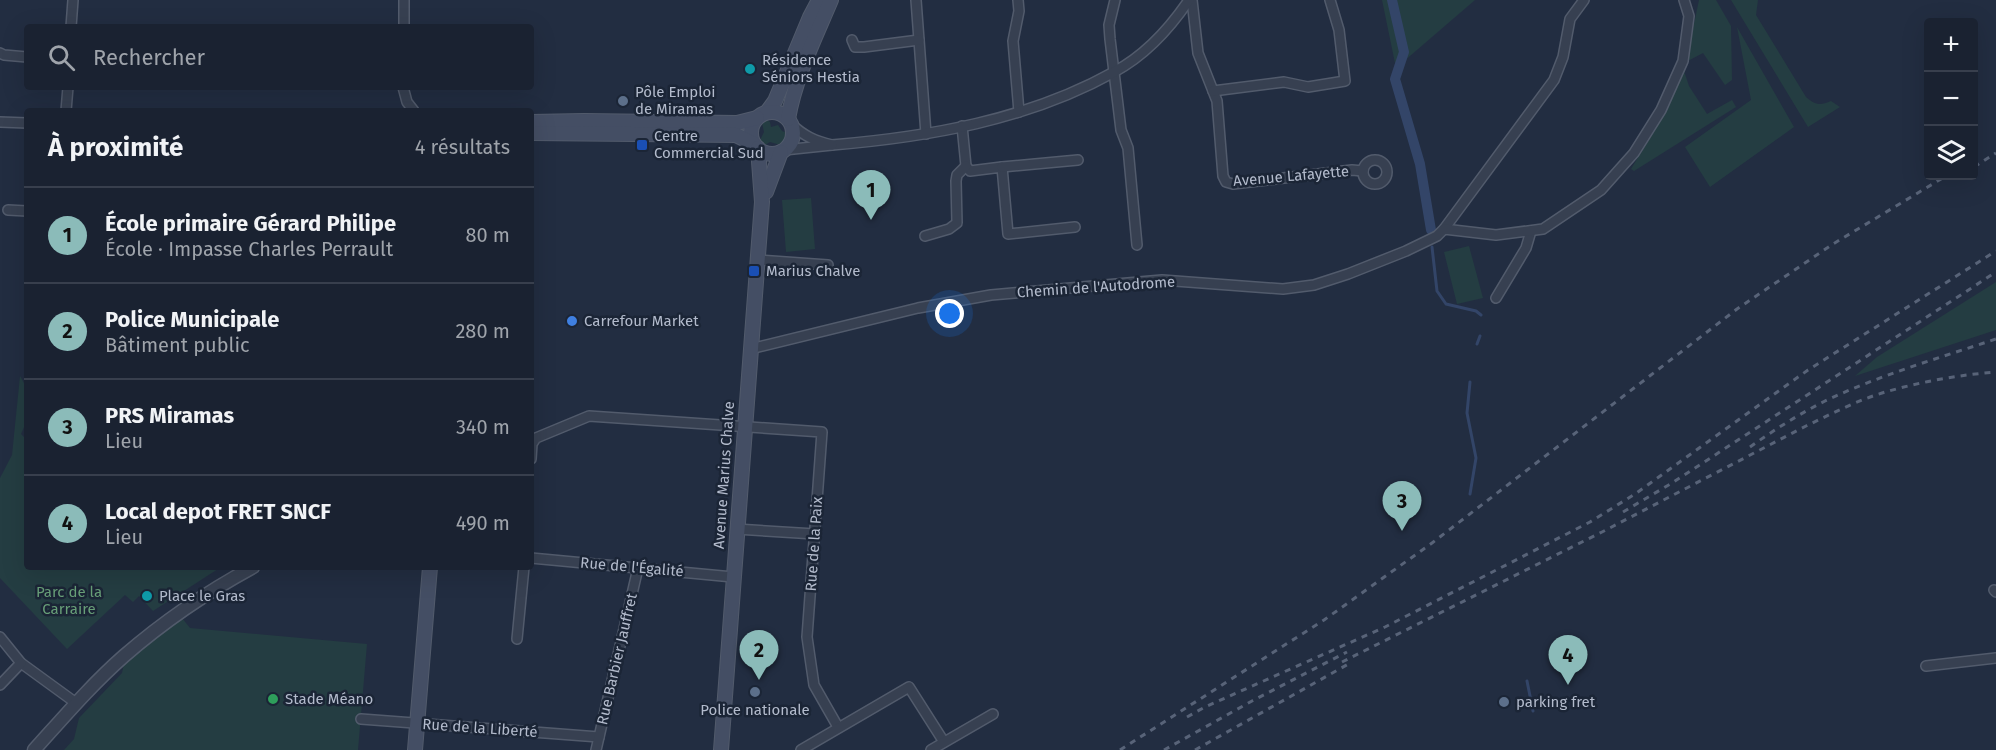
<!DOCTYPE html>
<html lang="fr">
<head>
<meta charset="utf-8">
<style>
	:root { --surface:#1a2231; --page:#272f3d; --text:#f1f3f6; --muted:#9fa4ab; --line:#383f4d; --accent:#8bbbb9 }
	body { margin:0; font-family:"Fira Sans",sans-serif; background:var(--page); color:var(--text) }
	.controls { position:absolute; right:18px; top:18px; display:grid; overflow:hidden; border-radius:6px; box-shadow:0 6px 24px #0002 }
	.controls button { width:54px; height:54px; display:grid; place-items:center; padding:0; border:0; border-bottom:2px solid var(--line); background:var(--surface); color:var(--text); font:30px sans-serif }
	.you { position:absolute; left:950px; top:314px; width:21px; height:21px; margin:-15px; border:4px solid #fff; border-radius:50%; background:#1a73e8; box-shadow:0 0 0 9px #1a73e833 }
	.badge { display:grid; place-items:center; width:39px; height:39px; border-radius:50%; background:var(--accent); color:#111; font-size:20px; font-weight:700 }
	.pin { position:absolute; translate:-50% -50px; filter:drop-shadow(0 2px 3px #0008) }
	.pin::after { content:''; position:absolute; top:32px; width:21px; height:18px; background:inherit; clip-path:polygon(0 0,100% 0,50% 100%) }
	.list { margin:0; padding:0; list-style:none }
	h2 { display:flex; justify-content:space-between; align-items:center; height:78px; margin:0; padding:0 24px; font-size:26px }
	h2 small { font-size:20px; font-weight:400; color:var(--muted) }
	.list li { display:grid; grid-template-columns:39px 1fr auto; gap:18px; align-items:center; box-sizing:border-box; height:96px; padding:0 24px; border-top:2px solid var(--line) }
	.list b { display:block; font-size:22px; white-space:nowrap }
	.list p { margin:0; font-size:20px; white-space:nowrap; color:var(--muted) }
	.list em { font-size:20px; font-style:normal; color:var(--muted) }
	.icon { flex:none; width:33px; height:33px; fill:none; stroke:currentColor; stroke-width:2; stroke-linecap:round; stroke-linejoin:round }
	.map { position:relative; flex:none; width:1996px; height:750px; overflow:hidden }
	.search { position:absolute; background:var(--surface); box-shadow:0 6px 24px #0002; left:24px; top:24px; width:510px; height:66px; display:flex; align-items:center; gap:15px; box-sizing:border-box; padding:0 21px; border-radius:6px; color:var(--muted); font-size:22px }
	.panel { position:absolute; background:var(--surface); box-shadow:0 6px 24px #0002; left:24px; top:108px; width:510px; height:462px; border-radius:6px }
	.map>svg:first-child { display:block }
</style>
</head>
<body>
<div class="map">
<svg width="1996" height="750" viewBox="0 0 1996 750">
	<rect width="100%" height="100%" fill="#222d41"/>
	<g fill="#243d42">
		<path d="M1382,0H1475L1396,68Z"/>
		<path d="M1699,0H1716L1731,26L1732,80L1725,85L1703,53L1686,62Z"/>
		<path d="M1731,0H1758L1756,15L1806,97C1815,105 1820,106 1831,101L1840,107L1808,127Z"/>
		<path d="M1737,27L1794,127L1710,187L1685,147L1751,100Z"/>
		<path d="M1684,71L1689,86L1707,114L1732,100L1736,107L1634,171L1631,169L1658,125Z"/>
		<path d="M767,120L770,122L771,127L778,125L782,131L787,133L786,138L780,145L770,142L765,145L760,140L764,132L762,123Z"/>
		<path d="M811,198L815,249L786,252L782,200Z"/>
		<path d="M1469,246L1483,298L1457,304L1444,252Z"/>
		<path d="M1996,282V330L1855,376L1877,357Z"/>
		<path d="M20,376C31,392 30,417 21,434L27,440V567H221L153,611L139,596L133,602L125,595L67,649L0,578V478L12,455Z"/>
		<path d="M182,618L190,628L367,644L358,750H64L74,739L79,718L122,673L124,663Z"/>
	</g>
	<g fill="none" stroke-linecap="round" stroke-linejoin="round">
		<g stroke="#334568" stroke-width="3">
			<path d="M1432,247L1437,291L1446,304L1476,311L1481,315"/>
			<path d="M1477,344L1480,336"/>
			<path d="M1470,494L1476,458L1467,413L1470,382"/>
			<path d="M1527,681L1533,711"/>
		</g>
		<path stroke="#334568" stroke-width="10" d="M1392,0L1404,52L1395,79L1420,164L1431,230"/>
		<g stroke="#525b6c" stroke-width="12">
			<g id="minor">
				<path d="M916,0L926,134"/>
				<path d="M1018,0L1019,11L1013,41L1019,112"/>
				<path d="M1115,0L1109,25L1110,39L1121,130L1128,148L1137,245"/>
				<path d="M1192,0L1198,53L1217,101L1223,176L1226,182L1233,184L1352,170L1363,171"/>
				<path d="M71,27L73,0"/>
				<path d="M404,27V0"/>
				<path d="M852,40L855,47H864L919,40"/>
				<path d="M0,53L4,55L27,57"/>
				<path d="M403,87L407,102L414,111"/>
				<path d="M1213,91L1284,82L1308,87L1345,81L1339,30L1330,0"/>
				<path d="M66,111L68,87"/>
				<path d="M0,122L27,123"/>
				<path d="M962,126L966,166L970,171L1002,167L1008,234L1075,227"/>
				<path d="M832,145C928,137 1028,120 1114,72C1144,56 1170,28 1189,0"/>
				<path d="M784,150L832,145C815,141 804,136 791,124"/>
				<circle cx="1375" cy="172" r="12"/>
				<path d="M1002,167L1078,160"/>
				<path d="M8,210L27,211"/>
				<path d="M1444,229L1554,80L1563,57L1570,19L1584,0"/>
				<path d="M925,236L949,229L957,223L956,181L957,175L966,166"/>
				<path d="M758,260L828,265"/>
				<path d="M1496,298L1526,248L1531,231"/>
				<path d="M750,349L918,308L991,295L1162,280L1283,289L1314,285L1348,274L1406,251L1437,236L1444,229L1496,235L1543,229L1601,190L1634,153L1661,110L1683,61L1689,16L1684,0"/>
				<path d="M531,459L532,444L536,438L589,416L822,432L807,637L814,685L838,727"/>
				<path d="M736,529L815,534"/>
				<path d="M531,558L733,577"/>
				<path d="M1994,590L1996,592"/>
				<path d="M0,637L21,663L76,703"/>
				<path d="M517,639L524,567"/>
				<path d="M1926,666L1996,658"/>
				<path d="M0,685L21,663"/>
				<path d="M361,719L599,737"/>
				<path d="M596,750L638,568"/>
				<path d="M801,750L909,687L944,742"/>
				<path d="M931,750L993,714"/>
			</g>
		</g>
		<g stroke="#525b6c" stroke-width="15">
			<path id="tertiary" d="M34,750C63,718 91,685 124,656C163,622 207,592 253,567"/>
		</g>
		<g stroke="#525b6c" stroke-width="16">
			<g id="secondary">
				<path d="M767,112L775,101L810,17L819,0"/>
				<circle cx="772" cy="133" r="21"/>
				<path d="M788,119C795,78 815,38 831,0"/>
				<path d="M531,122L584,121L737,123L757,118"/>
				<path d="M531,133L736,135L754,144"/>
				<path d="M766,192L781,152"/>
				<path d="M415,750L430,567"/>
				<path d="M721,750L762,202L758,148"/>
			</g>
		</g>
		<use href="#minor" stroke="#374051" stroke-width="9"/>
		<use href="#tertiary" stroke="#374051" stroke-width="12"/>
		<use href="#secondary" stroke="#444e64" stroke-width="14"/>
		<g stroke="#586378" stroke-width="3" stroke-dasharray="6 6" stroke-linecap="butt">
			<path d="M1974,167L1996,153"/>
			<path d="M1750,447C1774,430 1799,414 1825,401C1880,375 1939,358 1996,339"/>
			<path d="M1623,512L1672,483L1996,272"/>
			<path d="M1342,662L1602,532L1806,426C1831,414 1856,401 1882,393C1919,382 1958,375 1996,372"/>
			<path d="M1187,717L1205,707L1385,627L1590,522L1635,494L1808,370L1996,251"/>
			<path d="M1120,750L1324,620L1432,543L1737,309L1833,244L1946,176"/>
			<path d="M1164,750L1252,701L1347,652"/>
			<path d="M1195,750L1352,662"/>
		</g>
	</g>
	<g fill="#0f9aa8" stroke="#1b2536" stroke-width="2">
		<circle cx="750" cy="69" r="6"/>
		<circle cx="147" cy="596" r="6"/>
	</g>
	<g fill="#5c6f8a" stroke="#1b2536" stroke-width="2">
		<circle cx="623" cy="101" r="6"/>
		<circle cx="755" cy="692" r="6"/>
		<circle cx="1504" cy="702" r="6"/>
	</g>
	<g fill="#1a4fb4" stroke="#1b2536" stroke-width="2">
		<rect x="636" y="139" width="12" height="12" rx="3"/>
		<rect x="748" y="265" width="12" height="12" rx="3"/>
	</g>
	<circle fill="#3f7fe0" stroke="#1b2536" stroke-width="2" cx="572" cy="321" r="6"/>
	<circle fill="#2e9e5b" stroke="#1b2536" stroke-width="2" cx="273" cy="699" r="6"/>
	<g text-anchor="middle" stroke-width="5" stroke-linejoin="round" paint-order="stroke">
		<g font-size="15" fill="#b3bbcc" stroke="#1b2536" text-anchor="start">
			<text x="762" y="65">Résidence<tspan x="762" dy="17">Séniors Hestia</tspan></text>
			<text x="635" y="97">Pôle Emploi<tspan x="635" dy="17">de Miramas</tspan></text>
			<text x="654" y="141">Centre<tspan x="654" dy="17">Commercial Sud</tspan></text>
			<text x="766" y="276">Marius Chalve</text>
			<text x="584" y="326">Carrefour Market</text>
			<text x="159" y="601">Place le Gras</text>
			<text x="285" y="704">Stade Méano</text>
			<text x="1516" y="707">parking fret</text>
			<text x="755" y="715" text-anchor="middle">Police nationale</text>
		</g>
		<g font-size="15" fill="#b3bbcc" stroke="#1b2536">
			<text transform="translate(1291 176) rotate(-5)" y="5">Avenue Lafayette</text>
			<text transform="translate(1096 287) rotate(-4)" y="5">Chemin de l'Autodrome</text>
			<text transform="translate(724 475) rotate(-86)" y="5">Avenue Marius Chalve</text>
			<text transform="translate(814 544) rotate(-86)" y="5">Rue de la Paix</text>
			<text transform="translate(632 567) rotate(5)" y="5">Rue de l'Égalité</text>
			<text transform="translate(617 659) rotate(-77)" y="5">Rue Barbier Jauffret</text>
			<text transform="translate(480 728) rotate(4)" y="5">Rue de la Liberté</text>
		</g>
		<g font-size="15" fill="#689f78" stroke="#1b2536">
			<text x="69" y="597">Parc de la<tspan x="69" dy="17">Carraire</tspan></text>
		</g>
	</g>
</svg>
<div class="controls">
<button>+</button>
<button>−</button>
<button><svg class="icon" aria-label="layers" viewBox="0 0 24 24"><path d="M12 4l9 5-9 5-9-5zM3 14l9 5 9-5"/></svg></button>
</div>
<div class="you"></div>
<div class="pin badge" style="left:871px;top:220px">1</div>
<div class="pin badge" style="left:759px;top:680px">2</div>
<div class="pin badge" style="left:1402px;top:531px">3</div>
<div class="pin badge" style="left:1568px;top:685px">4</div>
<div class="search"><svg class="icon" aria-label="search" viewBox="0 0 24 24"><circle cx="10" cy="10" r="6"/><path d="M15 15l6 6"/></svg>Rechercher</div>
<section class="panel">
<h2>À proximité<small>4 résultats</small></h2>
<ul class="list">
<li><span class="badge">1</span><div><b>École primaire Gérard Philipe</b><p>École · Impasse Charles Perrault</p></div><em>80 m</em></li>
<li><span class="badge">2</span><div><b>Police Municipale</b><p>Bâtiment public</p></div><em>280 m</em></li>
<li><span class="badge">3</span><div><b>PRS Miramas</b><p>Lieu</p></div><em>340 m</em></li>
<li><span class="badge">4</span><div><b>Local depot FRET SNCF</b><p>Lieu</p></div><em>490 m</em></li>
</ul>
</section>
</div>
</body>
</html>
